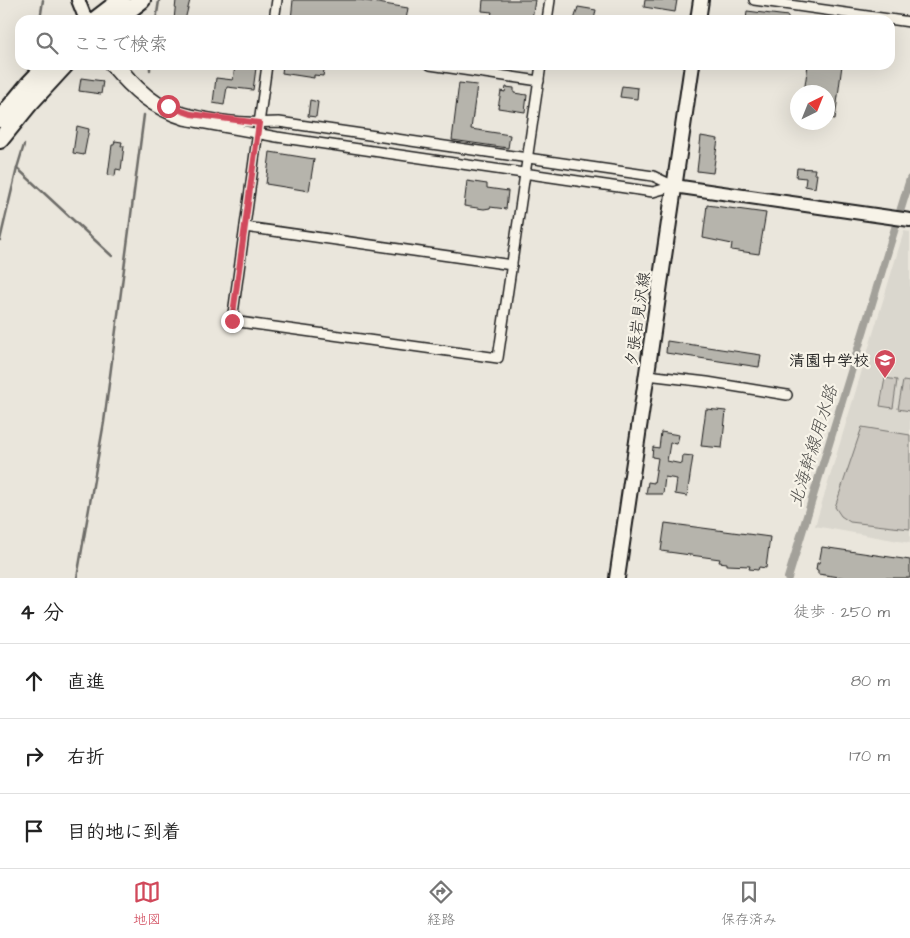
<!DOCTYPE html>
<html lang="ja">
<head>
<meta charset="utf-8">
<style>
	:root { --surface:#fff; --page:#f2f2f2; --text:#222; --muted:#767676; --line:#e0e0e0; --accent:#d1495b }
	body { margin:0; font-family:"Architects Daughter","Klee One",sans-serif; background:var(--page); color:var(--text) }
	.compass { position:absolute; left:790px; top:85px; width:45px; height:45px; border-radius:50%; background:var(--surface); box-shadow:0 5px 20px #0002; rotate:43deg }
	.stop { position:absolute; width:15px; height:15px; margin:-11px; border:4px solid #d1495b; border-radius:50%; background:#fff }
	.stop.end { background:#d1495b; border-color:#fff; box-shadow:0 1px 5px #0008 }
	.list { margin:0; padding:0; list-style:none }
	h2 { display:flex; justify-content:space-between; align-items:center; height:65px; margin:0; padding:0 20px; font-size:21px }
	h2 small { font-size:16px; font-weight:400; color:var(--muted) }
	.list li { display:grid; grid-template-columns:32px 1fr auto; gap:15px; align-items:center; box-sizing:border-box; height:75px; padding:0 20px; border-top:1px solid var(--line) }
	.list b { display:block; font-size:19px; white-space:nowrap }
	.list em { font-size:16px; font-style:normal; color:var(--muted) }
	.icon { flex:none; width:28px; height:28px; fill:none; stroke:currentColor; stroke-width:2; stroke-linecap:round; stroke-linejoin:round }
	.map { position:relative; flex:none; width:910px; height:578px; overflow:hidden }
	.search { position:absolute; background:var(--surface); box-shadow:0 5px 20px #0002; left:15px; right:15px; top:15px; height:55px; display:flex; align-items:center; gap:12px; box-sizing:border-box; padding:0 18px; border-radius:15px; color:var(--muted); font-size:19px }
	.sheet { height:290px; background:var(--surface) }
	nav { display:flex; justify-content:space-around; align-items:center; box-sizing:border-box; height:70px; border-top:1px solid var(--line); background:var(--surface); font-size:14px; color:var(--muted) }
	nav a { display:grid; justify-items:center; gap:2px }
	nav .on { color:var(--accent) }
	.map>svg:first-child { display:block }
</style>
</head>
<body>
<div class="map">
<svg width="910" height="578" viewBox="0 0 910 578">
	<rect width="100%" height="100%" fill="#eae6dc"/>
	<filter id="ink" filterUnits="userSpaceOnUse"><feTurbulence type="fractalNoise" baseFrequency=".02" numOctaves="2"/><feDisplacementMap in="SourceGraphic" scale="10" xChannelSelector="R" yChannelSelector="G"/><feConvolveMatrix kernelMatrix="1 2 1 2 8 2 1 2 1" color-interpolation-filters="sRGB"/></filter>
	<g filter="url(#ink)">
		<path fill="#dad7ce" d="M904,231L910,232V543L815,526Z"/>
		<g fill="#ccc8c0" stroke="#74726e">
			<path d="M885,378L897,380L893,408L880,406Z"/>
			<path d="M903,381L910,382V411L898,409Z"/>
			<path d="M862,427L910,435V529L850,522L841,516L835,507Z"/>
		</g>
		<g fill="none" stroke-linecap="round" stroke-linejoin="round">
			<g stroke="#6d6c68" stroke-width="2.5">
				<path d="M40,20L43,0"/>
				<path d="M156,20L159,1"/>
				<path d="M150,70V65"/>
				<path d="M17,168L24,145"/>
				<path d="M0,240L17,168L112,256"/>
				<path d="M77,578L104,422L144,115"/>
			</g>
			<path stroke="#a3a19a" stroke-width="8" d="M788,578L910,179"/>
		</g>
		<g fill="#b6b4ac" stroke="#1c1c1c">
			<path d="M176,0H190L185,20H174Z"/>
			<path d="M293,0H360L408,8L406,20H291Z"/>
			<path d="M483,0H535L532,19L520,18V20H490L492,12L482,11Z"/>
			<path d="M645,0H677L675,12L644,7Z"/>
			<path d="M578,7L596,10L594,20H574Z"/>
			<path d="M747,11L788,16V20H746Z"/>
			<path d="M283,65H325L323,76L314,75V78L282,73Z"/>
			<path d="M808,65H842L835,119L828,118V92H804Z"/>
			<path d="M235,66L256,68L253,90L227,87L224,105L213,103L216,78L233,80Z"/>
			<path d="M81,78L103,81L101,94L79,91Z"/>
			<path d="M459,83L477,85L471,129L510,135L508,148L452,140Z"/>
			<path d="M622,86L638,88L637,99L620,97Z"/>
			<path d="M506,87L514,88V93L527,95L525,112L498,108L501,91L505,92Z"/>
			<path d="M310,100L318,102L316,117L308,116Z"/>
			<path d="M77,126L89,129L84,155L73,153Z"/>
			<path d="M701,136L718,139L713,173L697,171Z"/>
			<path d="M115,141L122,142L121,146H124L121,170L116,169L115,176L108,175L112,145H114Z"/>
			<path d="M270,152L314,159L309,191L266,184Z"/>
			<path d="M797,168L815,169L814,174H817L815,188L805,186L806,178L796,177Z"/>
			<path d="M467,181L487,184V188L508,191L506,209L490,207V208L484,209L464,206Z"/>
			<path d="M707,205L766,213L759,254L731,250L732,244L703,238Z"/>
			<path d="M667,341L761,355L759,367L666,353Z"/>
			<path d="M706,409L726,411L722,448L701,446Z"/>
			<path d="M661,432L679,435L677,444L670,443L667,461L682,464L683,455L693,456L687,496L675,494L677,479L665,477L663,494H646L648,482L654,483L658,458L652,457L653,447L659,448Z"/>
			<path d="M665,523L770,537L766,568L759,567L758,570L749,569L750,566L727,565V563L719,562L720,559L661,551Z"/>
			<path d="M822,547L910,560V578H847L818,574V570H816L817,563H819Z"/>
		</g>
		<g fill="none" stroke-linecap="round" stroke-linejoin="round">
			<g stroke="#1c1c1c" stroke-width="12">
				<g id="street">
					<path d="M754,0L910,22"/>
					<path d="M274,20L277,0"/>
					<path d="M547,20L550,0"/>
					<path d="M109,65C131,91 151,110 184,120L277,137L653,192L674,186"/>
					<path d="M120,65C131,79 143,92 159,102C188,119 245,124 279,122L653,176L674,186"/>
					<path d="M267,65L232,321L498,358L541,65"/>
					<path d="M430,65L539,81"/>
					<path d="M245,227L512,265"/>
					<path d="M647,375L707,382L787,395"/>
				</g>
			</g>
			<g stroke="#1c1c1c" stroke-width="16">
				<g id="secondary">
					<path d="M78,0L86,20"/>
					<path d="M674,186L910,220"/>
				</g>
			</g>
			<g stroke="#1c1c1c" stroke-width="18">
				<g id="primary">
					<path d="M698,20L701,0"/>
					<path d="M617,578L692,65"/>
				</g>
			</g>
			<g stroke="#1c1c1c" stroke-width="20">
				<g id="highway">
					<path d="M95,20L121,0"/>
					<path d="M116,20L142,0"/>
					<path d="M0,119L29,84L47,65"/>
					<path d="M0,140L30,103L65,65"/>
				</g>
			</g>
			<use href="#street" stroke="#f7f3e8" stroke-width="9"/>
			<use href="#secondary" stroke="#f7f3e8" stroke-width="12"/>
			<use href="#primary" stroke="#f7f3e8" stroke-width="14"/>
			<use href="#highway" stroke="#f7f3e8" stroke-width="16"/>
		</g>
	</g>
	<g fill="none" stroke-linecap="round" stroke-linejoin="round" filter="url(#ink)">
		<path stroke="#d1495b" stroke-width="6" d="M168,106L191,114L259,123L232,321"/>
	</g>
	<defs>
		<g id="school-pin" transform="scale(1.125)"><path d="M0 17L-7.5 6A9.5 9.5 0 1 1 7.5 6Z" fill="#d1495b" stroke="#f7f3e8"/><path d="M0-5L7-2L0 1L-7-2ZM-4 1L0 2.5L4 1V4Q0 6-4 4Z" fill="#fff"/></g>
	</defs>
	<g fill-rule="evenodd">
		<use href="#school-pin" x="885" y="360"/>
	</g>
	<g text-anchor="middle" stroke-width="4.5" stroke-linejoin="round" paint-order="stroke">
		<g font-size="16" fill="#1c1c1c" stroke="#f7f3e8">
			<text transform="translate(637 319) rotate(-82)" y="6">夕張岩見沢線</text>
		</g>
		<g font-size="16" font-weight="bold" fill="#1c1c1c" stroke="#f7f3e8" text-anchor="end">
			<text x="869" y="366">清園中学校</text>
		</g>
		<g font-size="18" font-style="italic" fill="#52514e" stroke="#f7f3e8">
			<text transform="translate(813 446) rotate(-73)" y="6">北海幹線用水路</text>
		</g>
	</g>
</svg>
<svg class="compass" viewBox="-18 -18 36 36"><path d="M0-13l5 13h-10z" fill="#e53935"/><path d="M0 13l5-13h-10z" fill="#767676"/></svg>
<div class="stop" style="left:168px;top:106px"></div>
<div class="stop end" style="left:232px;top:321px"></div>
<div class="search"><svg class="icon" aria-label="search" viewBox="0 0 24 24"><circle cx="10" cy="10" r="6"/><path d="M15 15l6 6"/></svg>ここで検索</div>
</div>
<section class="sheet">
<h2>4 分<small>徒歩 · 250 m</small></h2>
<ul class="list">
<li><svg class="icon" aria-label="ahead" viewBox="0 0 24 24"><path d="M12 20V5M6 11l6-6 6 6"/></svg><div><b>直進</b></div><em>80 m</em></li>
<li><svg class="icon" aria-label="right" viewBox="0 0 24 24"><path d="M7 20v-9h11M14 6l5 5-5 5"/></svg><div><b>右折</b></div><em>170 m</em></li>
<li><svg class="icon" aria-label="arrive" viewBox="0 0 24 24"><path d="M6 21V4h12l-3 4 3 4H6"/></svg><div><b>目的地に到着</b></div></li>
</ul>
</section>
<nav>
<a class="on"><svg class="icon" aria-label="map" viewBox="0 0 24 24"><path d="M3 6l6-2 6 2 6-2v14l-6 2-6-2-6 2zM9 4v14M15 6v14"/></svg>地図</a>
<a><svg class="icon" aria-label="directions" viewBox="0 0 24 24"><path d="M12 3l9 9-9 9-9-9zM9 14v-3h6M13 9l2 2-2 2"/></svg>経路</a>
<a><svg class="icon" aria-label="saved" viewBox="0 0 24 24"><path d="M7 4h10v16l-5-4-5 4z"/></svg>保存済み</a>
</nav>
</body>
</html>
